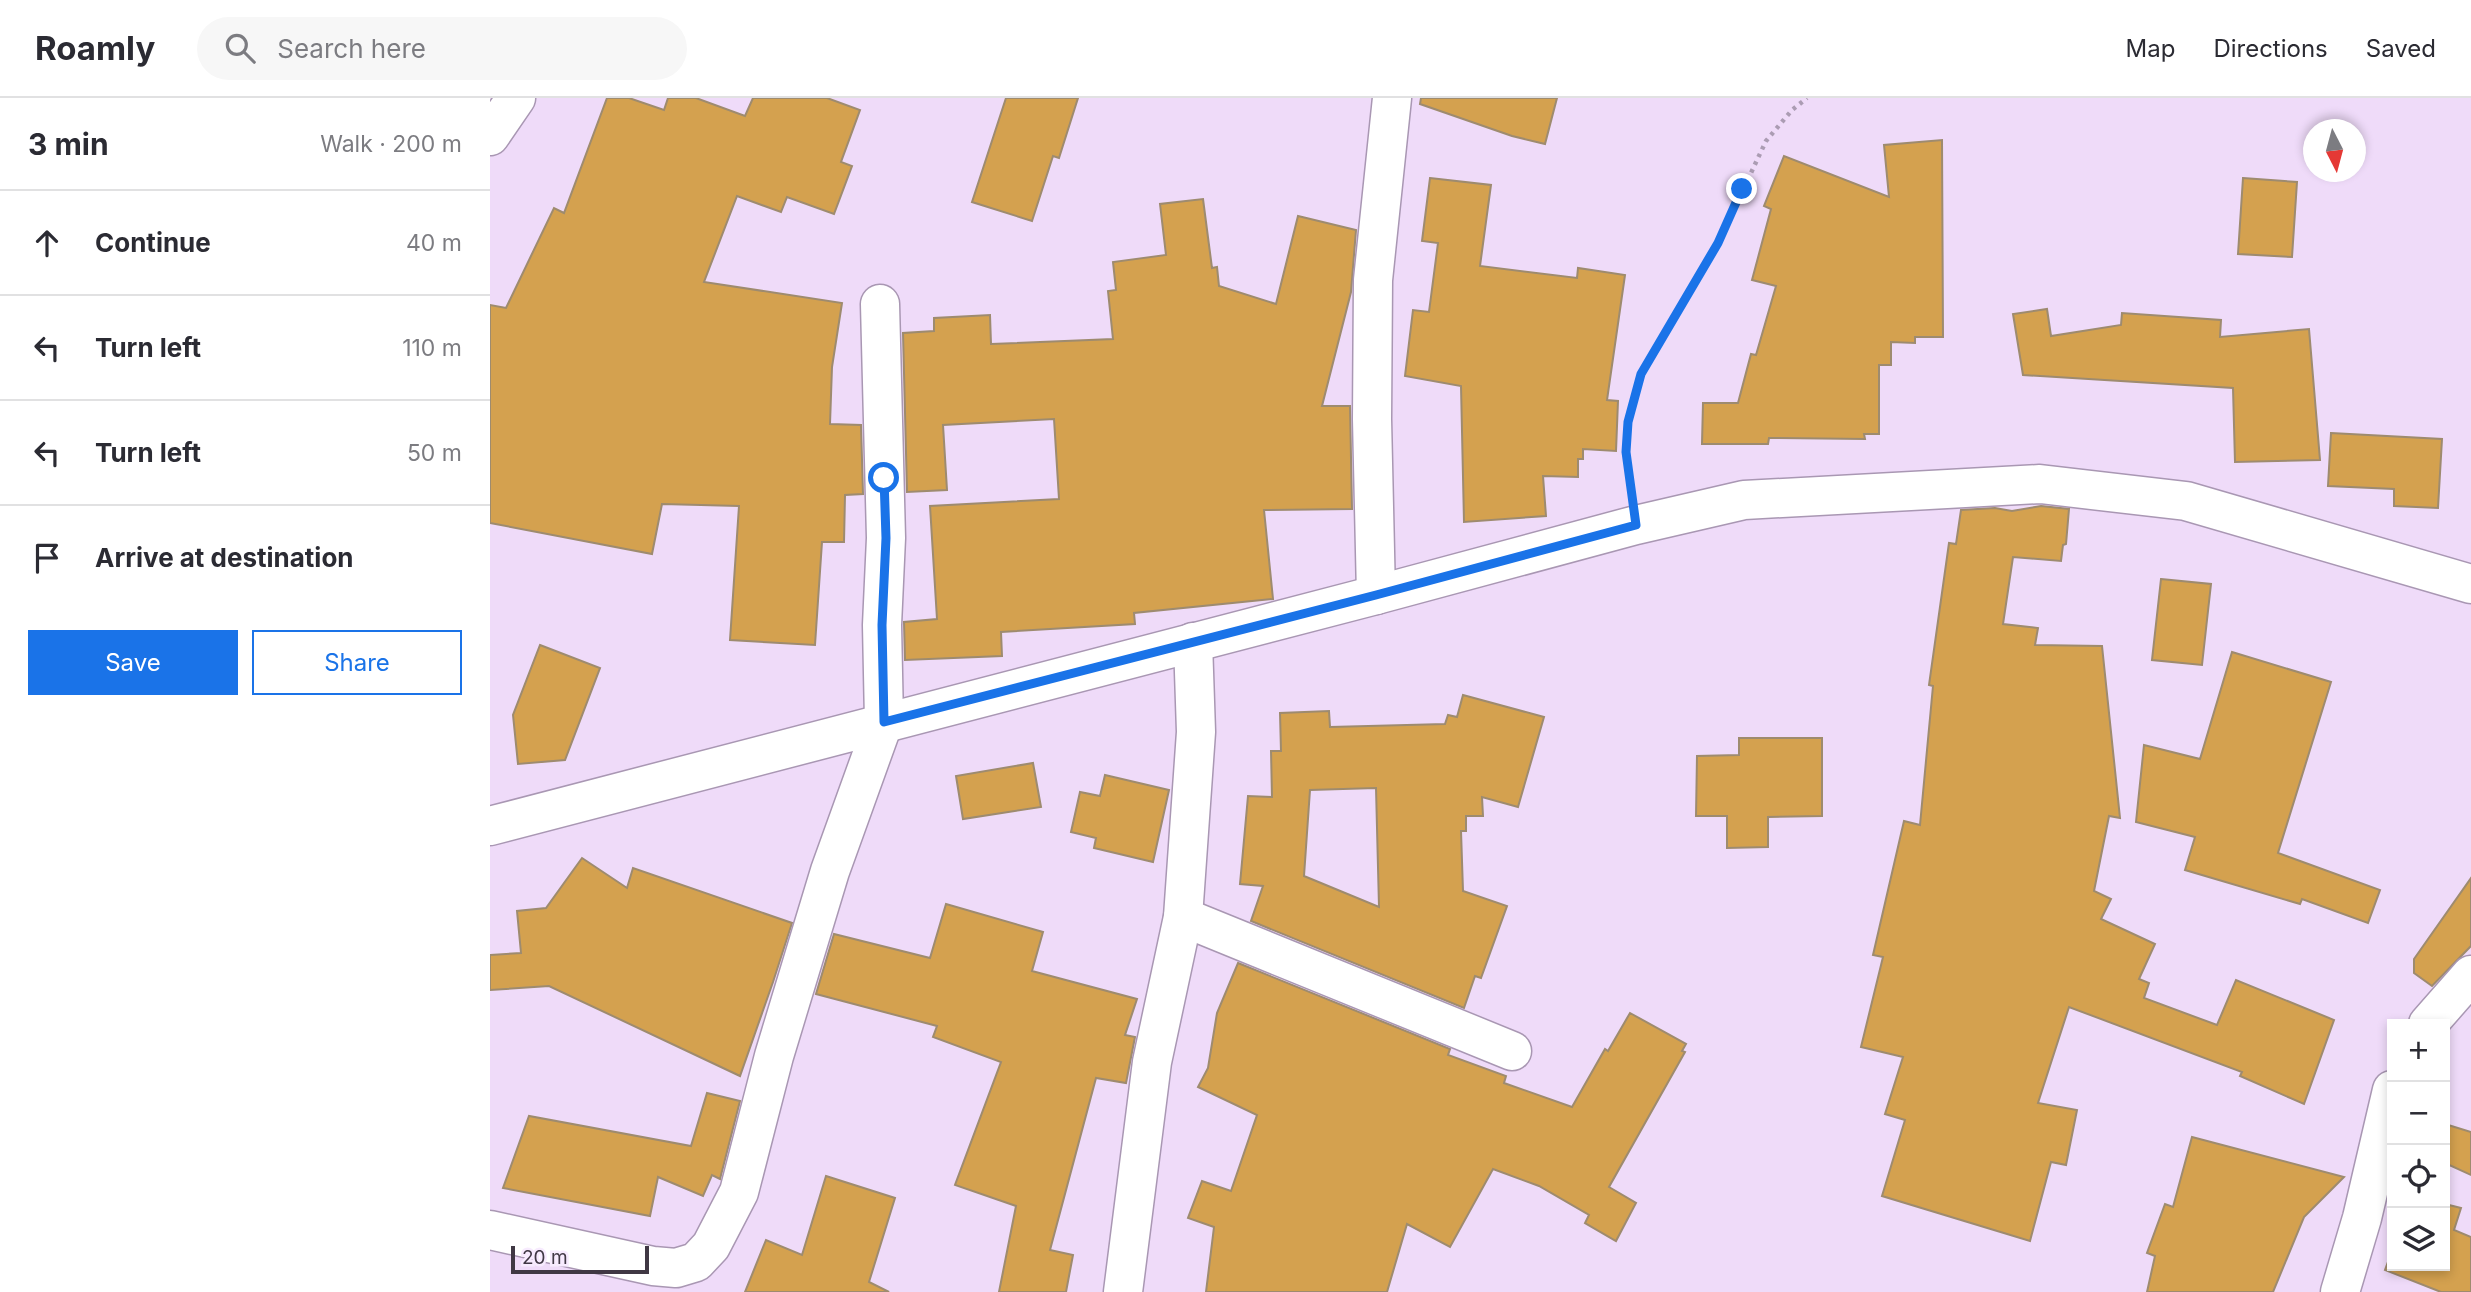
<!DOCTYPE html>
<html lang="en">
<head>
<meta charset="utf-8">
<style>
	:root { --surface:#fff; --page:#f7f7f7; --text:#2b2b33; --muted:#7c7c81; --line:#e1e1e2; --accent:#1a73e8 }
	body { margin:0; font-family:Inter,sans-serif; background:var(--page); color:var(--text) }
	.controls { position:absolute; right:21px; bottom:21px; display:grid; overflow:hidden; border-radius:0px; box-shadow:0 4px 10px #0003 }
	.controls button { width:63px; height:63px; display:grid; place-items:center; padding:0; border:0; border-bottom:2px solid var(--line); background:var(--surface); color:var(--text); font:35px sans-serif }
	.compass { position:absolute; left:1813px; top:21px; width:63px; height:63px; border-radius:50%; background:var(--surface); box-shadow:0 4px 10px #0003; rotate:174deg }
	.scale { position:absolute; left:21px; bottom:18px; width:138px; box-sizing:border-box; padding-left:7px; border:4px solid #403844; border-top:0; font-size:19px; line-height:24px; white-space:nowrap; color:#403844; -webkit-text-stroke:5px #f7ebfe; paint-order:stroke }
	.stop { position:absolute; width:21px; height:21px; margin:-16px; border:5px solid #1a73e8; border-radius:50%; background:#fff }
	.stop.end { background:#1a73e8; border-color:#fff; box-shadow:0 2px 7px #0008 }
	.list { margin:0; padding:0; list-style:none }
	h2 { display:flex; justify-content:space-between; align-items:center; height:91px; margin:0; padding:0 28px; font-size:30px }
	h2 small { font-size:23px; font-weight:400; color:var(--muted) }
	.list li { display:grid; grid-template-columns:46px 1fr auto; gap:21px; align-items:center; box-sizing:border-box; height:105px; padding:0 28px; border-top:2px solid var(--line) }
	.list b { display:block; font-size:26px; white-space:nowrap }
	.list em { font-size:23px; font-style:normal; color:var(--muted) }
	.actions { display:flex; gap:14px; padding:21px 28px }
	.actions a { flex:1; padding:16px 0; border:2px solid var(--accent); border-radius:0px; text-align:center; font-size:24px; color:var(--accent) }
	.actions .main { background:var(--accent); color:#fff }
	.icon { flex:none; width:38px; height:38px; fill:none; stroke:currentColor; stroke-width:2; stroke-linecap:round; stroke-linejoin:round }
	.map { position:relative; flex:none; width:1981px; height:1194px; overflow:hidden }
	header { display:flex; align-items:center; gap:42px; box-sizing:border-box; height:98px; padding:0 35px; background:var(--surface); border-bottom:2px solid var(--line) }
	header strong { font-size:33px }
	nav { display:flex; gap:38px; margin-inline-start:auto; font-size:24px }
	.search { width:490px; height:63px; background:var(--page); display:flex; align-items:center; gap:18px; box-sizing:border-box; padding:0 24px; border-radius:38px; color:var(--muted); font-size:26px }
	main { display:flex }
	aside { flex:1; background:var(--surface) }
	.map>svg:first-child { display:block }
</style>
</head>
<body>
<header>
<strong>Roamly</strong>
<div class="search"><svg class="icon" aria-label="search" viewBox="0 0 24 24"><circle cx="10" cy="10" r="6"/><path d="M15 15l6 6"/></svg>Search here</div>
<nav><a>Map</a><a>Directions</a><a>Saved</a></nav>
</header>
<main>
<aside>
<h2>3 min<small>Walk · 200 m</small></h2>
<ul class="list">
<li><svg class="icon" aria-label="ahead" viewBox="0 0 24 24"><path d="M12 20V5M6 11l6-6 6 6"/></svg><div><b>Continue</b></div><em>40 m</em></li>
<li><svg class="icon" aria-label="left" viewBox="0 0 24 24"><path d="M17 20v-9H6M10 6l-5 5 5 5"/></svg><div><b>Turn left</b></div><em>110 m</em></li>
<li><svg class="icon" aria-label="left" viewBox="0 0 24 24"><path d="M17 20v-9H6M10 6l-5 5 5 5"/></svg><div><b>Turn left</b></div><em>50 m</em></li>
<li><svg class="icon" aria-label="arrive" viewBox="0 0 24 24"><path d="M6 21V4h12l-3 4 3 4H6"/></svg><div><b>Arrive at destination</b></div></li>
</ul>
<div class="actions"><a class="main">Save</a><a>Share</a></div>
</aside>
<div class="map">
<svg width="1981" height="1194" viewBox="0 0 1981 1194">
	<rect width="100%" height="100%" fill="#efdbf9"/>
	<g fill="#d4a14f" stroke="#9e8b6f" stroke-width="2" fill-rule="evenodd">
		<path d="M117,0H139L174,12L178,0H206L255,18L263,0H337L370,12L351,64L362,68L344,116L297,99L291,114L247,98L214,184L352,205L342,269L340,326L371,327L373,396L355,397L354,444H332L325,547L240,542L249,408L172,406L162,456L0,425V207L16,210L64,110L74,115Z"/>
		<path d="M516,0H588L569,60L563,58L542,123L482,104Z"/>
		<path d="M931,0H1067L1055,46L1022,38L930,6Z"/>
		<path d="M1452,42L1453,239H1425V245L1401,244V267H1389V336H1374L1375,341L1279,340L1278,346H1212L1213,305H1248L1261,256L1266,257L1286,188L1262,182L1281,111L1274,108L1294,58L1399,99L1394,47Z"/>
		<path d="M940,80L1001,87L990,168L1087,180L1088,170L1135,177L1117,302L1128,303L1126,353L1093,351V361H1088V379L1053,378L1056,418L974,424L971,288L915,278L923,212L939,214L948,145L932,143Z"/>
		<path d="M1753,80L1807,84L1802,159L1748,156Z"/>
		<path d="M713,101L722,170L727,169L729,188L786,206L808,118L866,132L861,194L832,308H860L862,411L774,412L783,501L644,515L645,526L511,534L512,558L415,562L414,524L447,521L440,408L569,401L564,321L453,327L457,392L417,394L413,235L444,233V220L500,217L501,246L623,241L618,193L626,192L623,164L676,157L670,106Z"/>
		<path d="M1557,211L1561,238L1631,227L1632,215L1731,222L1730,239L1819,231L1830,362L1745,364L1743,290L1533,277L1523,216Z"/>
		<path d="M1841,335L1952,341L1948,410L1904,408V391L1838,388Z"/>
		<path d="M1551,408L1579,411L1576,446L1573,447L1571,463L1523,459L1513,526L1548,530L1545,547L1612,548L1630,720L1619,718L1604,793L1621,801L1611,821L1665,846L1649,881L1659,885L1654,900L1727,927L1746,882L1844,922L1814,1006L1750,978L1752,974L1579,909L1548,1005L1587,1012L1576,1067L1561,1064L1540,1143L1392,1098L1415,1022L1395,1016L1413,959L1371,949L1393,859L1383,857L1414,723L1430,727L1443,588L1439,587L1459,445L1466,446L1471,412L1505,410L1522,413Z"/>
		<path d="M1671,481L1721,486L1712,567L1662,562Z"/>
		<path d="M50,547L110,570L75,662L28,666L23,617Z"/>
		<path d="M1742,554L1841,584L1788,755L1890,792L1878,825L1812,801L1810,806L1695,772L1705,739L1646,724L1654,647L1710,661Z"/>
		<path d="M973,597L1054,619L1028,709L992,699L993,718H976V733H971L973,793L1017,808L991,880L985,878L974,910L761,823L773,788L750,786L758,698L782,699L781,653H791L790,615L839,613L840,629L955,626L958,617L967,619ZM886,690L889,809L814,778L820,692Z"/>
		<path d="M1249,640H1332V718L1278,719V749L1237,750V718H1206L1207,658L1249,657Z"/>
		<path d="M543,665L551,709L473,721L466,678Z"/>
		<path d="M615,677L679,692L663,764L604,750L606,740L581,734L590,694L610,698Z"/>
		<path d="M92,760L137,790L143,770L302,825L283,884L250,978L59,888L0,892V857L31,855L27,813L56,810Z"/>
		<path d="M1981,780V848L1942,888L1924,875V861Z"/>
		<path d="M456,806L553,834L542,873L647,901L635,937L645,939L636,985L606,980L560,1152L583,1157L576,1194H509L526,1108L465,1087L511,964L443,939L447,928L326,896L344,836L440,860Z"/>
		<path d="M748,865L960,951L958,957L1016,978L1014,985L1082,1009L1115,951L1118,953L1140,915L1196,946L1192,953L1195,954L1119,1089L1146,1105L1126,1143L1095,1125L1099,1117L1049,1088L1003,1071L960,1149L917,1126L897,1194H716L724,1129L698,1120L712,1083L741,1093L767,1017L708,989L718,970L727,915Z"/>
		<path d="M217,995L250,1003L230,1081L222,1077L213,1098L168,1079L160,1118L13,1090L39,1018L201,1048Z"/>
		<path d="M1955,1026L1981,1034V1077L1955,1065Z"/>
		<path d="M1702,1039L1854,1079L1814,1119L1783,1194H1657L1665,1158L1657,1155L1675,1106L1683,1109Z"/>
		<path d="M336,1078L405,1100L379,1184L399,1194H255L276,1142L312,1157Z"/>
		<path d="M1955,1106L1971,1110L1964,1132L1981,1139V1194H1951L1895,1172L1902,1153V1168H1955Z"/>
	</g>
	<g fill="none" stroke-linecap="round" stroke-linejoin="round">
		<g stroke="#a997b3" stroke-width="41">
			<g id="minor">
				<path d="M886,497L882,321L883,182L902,0"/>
				<path d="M0,728L886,497L1146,427L1254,402L1550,386L1696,403L1981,486"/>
				<path d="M693,819L1022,953"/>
				<path d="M1938,926L1981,877"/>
				<path d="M0,1132L163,1168L186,1170L206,1164L221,1148L249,1094L284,958L340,773L394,623L392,527L396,440L390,206"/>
				<path d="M633,1194L662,964L693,819L706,634L703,544"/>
				<path d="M1850,1194L1872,1120L1902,992"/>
			</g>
		</g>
		<g stroke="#a997b3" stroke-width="41">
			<path id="secondary" d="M0,38L26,0"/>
		</g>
		<path stroke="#ab9cb3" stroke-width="4.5" stroke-dasharray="3.5 5" stroke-linecap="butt" d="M1140,384L1136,354L1138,324L1151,276L1228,145L1276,43L1302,12L1317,0"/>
		<use href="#minor" stroke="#fff" stroke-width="38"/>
		<use href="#secondary" stroke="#fff" stroke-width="38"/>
	</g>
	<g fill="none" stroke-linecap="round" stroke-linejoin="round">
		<path stroke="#1a73e8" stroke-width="9" d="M394,380L396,440L392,527L394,624L886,497L1146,427L1136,354L1138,324L1151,276L1228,145L1252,91"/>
	</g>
</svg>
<div class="controls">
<button>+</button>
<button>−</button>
<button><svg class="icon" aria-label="locate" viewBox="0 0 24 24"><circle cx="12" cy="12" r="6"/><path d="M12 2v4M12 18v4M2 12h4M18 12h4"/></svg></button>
<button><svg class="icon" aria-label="layers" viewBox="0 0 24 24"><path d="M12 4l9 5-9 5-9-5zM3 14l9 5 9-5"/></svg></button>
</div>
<svg class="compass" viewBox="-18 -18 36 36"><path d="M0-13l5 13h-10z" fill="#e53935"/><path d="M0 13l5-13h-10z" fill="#7c7c81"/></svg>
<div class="scale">20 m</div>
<div class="stop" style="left:394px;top:380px"></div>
<div class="stop end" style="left:1252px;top:91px"></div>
</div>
</main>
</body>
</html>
